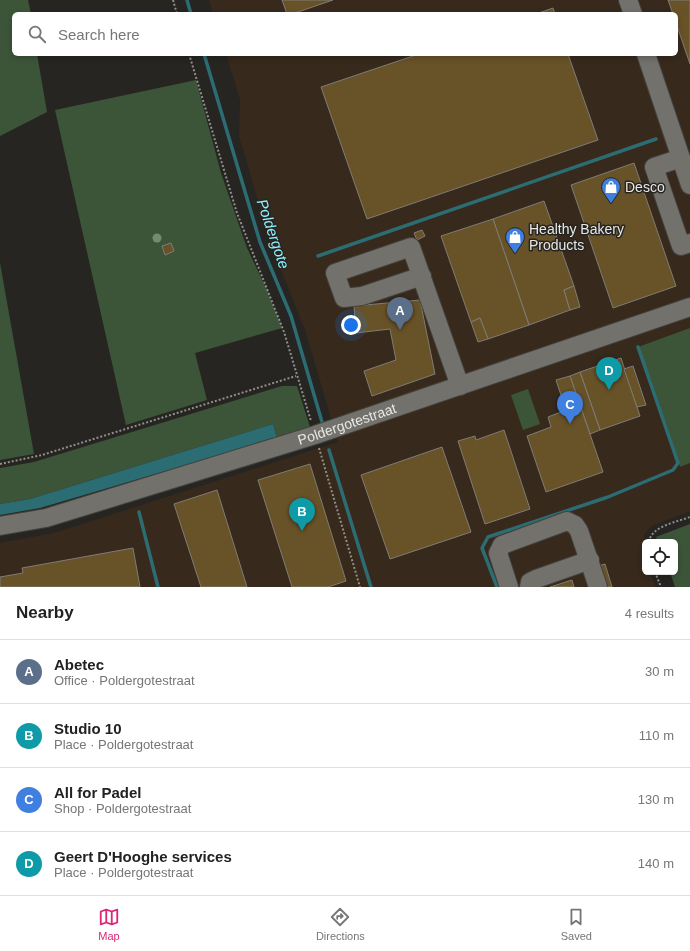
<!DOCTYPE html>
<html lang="en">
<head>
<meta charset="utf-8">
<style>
	:root { --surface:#fff; --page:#f2f2f2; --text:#222; --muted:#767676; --line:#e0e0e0; --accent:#db2777 }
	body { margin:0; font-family:Arial,sans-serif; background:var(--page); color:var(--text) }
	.controls { position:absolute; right:12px; bottom:12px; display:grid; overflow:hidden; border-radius:6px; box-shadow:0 2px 6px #0003 }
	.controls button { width:36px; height:36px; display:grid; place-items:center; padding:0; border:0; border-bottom:1px solid var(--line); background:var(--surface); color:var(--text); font:20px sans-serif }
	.you { position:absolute; left:351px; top:325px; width:14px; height:14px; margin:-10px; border:3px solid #fff; border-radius:50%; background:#1a73e8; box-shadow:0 0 0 6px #1a73e833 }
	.badge { display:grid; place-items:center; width:26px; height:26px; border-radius:50%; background:var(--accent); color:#fff; font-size:13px; font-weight:700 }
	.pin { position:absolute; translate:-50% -33px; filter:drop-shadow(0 1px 2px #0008) }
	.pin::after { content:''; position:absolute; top:21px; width:14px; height:12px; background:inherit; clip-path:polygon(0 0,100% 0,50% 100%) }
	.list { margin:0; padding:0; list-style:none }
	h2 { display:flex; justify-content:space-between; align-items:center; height:52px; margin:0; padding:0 16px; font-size:17px }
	h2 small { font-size:13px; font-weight:400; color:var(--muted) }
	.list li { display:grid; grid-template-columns:26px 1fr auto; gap:12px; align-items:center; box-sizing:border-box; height:64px; padding:0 16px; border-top:1px solid var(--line) }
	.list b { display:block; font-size:15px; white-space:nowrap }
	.list p { margin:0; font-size:13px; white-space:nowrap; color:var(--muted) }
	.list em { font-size:13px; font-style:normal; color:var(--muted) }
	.icon { flex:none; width:22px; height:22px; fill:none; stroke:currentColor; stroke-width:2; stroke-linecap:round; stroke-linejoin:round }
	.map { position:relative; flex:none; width:690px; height:587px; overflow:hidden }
	.search { position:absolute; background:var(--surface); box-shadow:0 2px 6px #0003; left:12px; right:12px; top:12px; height:44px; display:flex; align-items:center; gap:10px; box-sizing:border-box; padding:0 14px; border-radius:6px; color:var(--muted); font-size:15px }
	.sheet { height:308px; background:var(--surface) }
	nav { display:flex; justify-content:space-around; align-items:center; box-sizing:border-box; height:56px; border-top:1px solid var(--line); background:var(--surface); font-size:11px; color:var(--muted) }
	nav a { display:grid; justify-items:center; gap:2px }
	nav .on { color:var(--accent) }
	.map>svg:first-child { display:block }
</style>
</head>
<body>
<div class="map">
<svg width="690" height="587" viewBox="0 0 690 587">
	<rect width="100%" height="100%" fill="#272521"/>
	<path fill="#37291c" d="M209,0H690V511L652,526L644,534L645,572H650L656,587H0V543L54,533L338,442L305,330L272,248L239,136L240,100L226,54H676V14H213Z"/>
	<g fill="#3c5539">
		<path d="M0,0H28L31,14H14V54H37L47,112L0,136Z"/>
		<path d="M196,80L221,173L247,248L267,290L282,328L195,353L207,400L126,425L55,110Z"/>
		<path d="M0,263L34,454L0,460Z"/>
		<path d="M690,328V463L680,467L638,347Z"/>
		<path d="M282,386H297L310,427L277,438L273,424L30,499L0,504V468L34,462Z"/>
		<path d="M528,389L540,424L523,430L511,395Z"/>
		<path d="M690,524V587H675L670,572H675V542H658L656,537Z"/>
	</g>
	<path fill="#2c6c73" d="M273,424L277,438L40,508L0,515V504L30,499Z"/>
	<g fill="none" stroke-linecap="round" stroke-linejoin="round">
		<g stroke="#2c6c73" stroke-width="3.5">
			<path d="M187,0L191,14"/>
			<path d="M204,54L260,242L291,316L322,422"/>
			<path d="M318,256L656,139"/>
			<path d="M329,450L371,587"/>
			<path d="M139,512L158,587"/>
			<path d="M497,587L482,548L488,537L608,497L673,470L678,463L638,347"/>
		</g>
	</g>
	<g fill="#685228" stroke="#7f7c77">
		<path d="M282,0H333L292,14H287Z"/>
		<path d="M668,0H690V64L676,23V14H673Z"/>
		<path d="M553,8L555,14H536Z"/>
		<path d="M419,54H568L598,140L367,219L321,87Z"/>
		<path d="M634,163L676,286L613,308L571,185Z"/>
		<path d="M544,201L574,286L564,290L570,310L529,325L493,219Z"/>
		<path d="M493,219L529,325L488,339L480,318L471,322L441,236Z"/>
		<path d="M422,230L425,236L417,240L414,233Z"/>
		<path d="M171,243L174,251L165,255L162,246Z"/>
		<path d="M574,286L580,307L570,310L564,290Z"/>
		<path d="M420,300L435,374L372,396L364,371L396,360L390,329L356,333L354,306Z"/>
		<path d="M480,318L488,339L478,342L471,322Z"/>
		<path d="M621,358L640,416L600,430L580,372Z"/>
		<path d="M633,366L646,405L637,407L624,369Z"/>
		<path d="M580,372L600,430L590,434L570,376Z"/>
		<path d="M570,376L603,472L546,492L527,436L551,427L548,417L566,410L556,380Z"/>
		<path d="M504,430L530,509L485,524L458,441L475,436L476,440Z"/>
		<path d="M442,447L471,532L390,559L361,475Z"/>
		<path d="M310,464L346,581L328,587H292L258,480Z"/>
		<path d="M217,490L247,587H201L174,504Z"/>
		<path d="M133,548L140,587H0V577L23,573L22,568Z"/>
		<path d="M605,564L612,587H602L598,566Z"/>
		<path d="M572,580L574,587H550Z"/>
	</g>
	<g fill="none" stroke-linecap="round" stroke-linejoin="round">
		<g stroke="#44423e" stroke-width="20">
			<g id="minor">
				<path d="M628,0L633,14"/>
				<path d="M646,54L690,185"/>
				<path d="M681,158L654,167L681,246L690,243"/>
				<path d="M422,276L362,296L344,298L335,273L411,247L460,386"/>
				<path id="s1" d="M0,526L46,518L315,435L690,307"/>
				<path d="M509,587L498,553L502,545L567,521L575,525L579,531L598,587"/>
				<path d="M529,587L530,582L536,579L590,560"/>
			</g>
		</g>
		<g stroke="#918f8c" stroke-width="2" stroke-dasharray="2 2" stroke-linecap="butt">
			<path d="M173,0L177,14"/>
			<path d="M189,54L237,213L284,332L311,421"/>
			<path d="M319,448L360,587"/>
			<path d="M0,464L42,455L296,376"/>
			<path d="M649,542C651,526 677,522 690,517"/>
			<path d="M655,572L661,587"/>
		</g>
		<use href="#minor" stroke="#73716c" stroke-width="18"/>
	</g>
	<circle fill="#728d6b" cx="157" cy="238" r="4.5"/>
	<defs>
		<g id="shop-pin" transform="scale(1)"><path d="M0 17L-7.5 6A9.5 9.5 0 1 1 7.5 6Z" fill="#3f7fe0" stroke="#272521"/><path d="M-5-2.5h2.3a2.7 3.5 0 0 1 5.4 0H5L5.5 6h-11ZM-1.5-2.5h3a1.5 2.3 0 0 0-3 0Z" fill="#fff"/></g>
	</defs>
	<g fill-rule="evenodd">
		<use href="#shop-pin" x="611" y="187"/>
		<use href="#shop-pin" x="515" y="237"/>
	</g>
	<g text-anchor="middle" stroke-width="3" stroke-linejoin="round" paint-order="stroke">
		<g font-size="14" fill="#e8e7e4" stroke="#272521" text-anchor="start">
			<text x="625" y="192">Desco</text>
			<text x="529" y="234">Healthy Bakery<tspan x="529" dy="16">Products</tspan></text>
		</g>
		<g font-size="14" fill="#e8e7e4" stroke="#272521">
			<text dy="5" stroke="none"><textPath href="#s1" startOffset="362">Poldergotestraat</textPath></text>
		</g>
		<g font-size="15" font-style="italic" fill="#8ff3ff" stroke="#272521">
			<text transform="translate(273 234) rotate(71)" y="5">Poldergote</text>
		</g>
	</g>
</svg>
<div class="controls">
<button><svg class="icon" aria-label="locate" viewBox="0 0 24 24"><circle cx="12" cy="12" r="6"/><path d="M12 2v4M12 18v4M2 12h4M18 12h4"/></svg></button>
</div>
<div class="you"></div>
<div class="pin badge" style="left:400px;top:330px;background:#5c6f8a">A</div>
<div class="pin badge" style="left:302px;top:531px;background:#0f9aa8">B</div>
<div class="pin badge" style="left:570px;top:424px;background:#3f7fe0">C</div>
<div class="pin badge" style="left:609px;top:390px;background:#0f9aa8">D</div>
<div class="search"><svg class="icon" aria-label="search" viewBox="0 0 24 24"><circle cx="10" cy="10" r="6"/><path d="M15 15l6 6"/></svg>Search here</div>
</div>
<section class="sheet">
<h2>Nearby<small>4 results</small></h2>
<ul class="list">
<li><span class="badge" style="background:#5c6f8a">A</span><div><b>Abetec</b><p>Office · Poldergotestraat</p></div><em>30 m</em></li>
<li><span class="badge" style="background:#0f9aa8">B</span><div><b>Studio 10</b><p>Place · Poldergotestraat</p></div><em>110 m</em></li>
<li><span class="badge" style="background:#3f7fe0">C</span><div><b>All for Padel</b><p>Shop · Poldergotestraat</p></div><em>130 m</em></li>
<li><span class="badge" style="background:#0f9aa8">D</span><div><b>Geert D'Hooghe services</b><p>Place · Poldergotestraat</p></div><em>140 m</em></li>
</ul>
</section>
<nav>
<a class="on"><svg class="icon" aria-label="map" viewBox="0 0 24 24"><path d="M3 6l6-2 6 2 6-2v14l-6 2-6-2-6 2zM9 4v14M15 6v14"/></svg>Map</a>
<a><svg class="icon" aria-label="directions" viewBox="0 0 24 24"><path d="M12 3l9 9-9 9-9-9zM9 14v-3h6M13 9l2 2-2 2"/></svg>Directions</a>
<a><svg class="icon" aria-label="saved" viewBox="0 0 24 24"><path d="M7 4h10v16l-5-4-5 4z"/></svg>Saved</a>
</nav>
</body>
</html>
